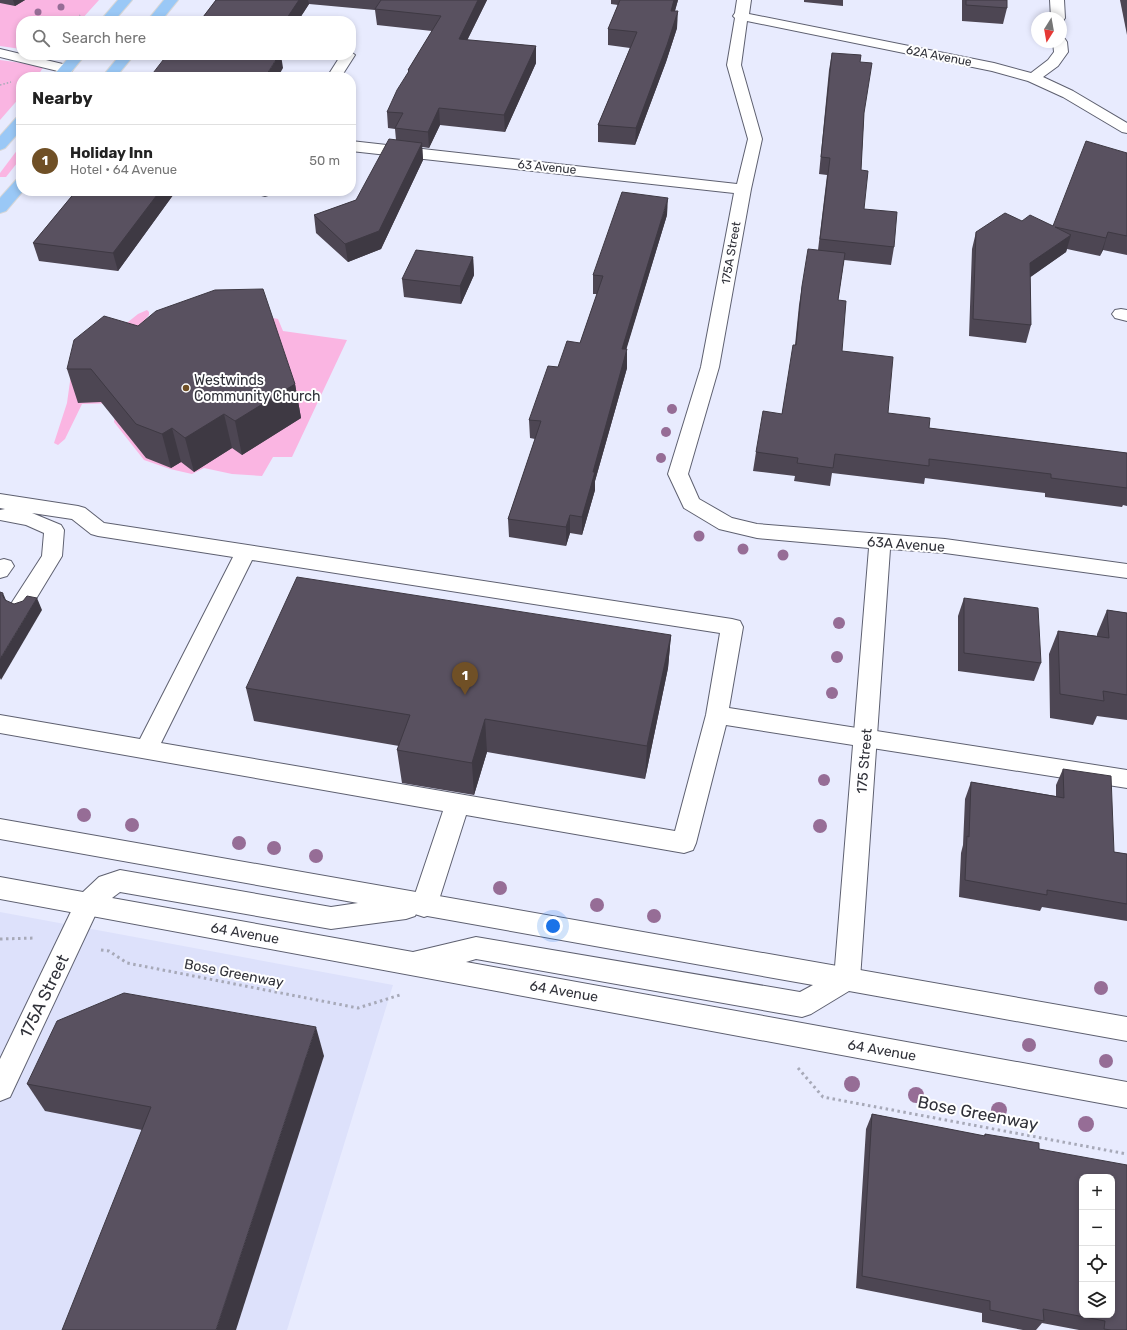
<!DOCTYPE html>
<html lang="en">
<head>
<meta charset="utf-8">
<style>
	:root { --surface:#fff; --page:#f2f2f2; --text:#222; --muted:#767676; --line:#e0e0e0; --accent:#705026 }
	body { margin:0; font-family:Rubik,sans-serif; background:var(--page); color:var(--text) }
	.controls { position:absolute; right:12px; bottom:12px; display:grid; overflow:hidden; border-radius:8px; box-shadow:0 2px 6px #0003 }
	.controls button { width:36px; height:36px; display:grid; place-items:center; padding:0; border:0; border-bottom:1px solid var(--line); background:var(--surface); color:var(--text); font:20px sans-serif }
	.compass { position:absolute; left:1031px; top:12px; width:36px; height:36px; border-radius:50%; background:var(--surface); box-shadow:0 2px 6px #0003; rotate:191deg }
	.you { position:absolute; left:553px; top:926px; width:14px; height:14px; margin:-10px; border:3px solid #fff; border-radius:50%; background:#1a73e8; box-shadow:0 0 0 6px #1a73e833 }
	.badge { display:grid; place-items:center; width:26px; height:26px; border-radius:50%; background:var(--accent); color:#fff; font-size:13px; font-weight:700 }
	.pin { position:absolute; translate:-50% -33px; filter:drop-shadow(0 1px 2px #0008) }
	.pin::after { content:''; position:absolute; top:21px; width:14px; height:12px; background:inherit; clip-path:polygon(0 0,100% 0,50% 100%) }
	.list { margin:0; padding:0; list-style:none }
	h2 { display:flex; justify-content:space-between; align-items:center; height:52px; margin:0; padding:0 16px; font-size:17px }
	h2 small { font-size:13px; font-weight:400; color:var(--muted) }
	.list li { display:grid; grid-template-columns:26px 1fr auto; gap:12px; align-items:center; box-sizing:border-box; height:72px; padding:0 16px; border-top:1px solid var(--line) }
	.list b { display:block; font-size:15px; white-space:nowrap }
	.list p { margin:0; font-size:13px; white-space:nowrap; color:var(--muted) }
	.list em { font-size:13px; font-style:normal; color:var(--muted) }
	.icon { flex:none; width:22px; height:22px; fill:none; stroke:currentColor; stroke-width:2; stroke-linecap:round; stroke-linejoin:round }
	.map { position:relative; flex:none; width:1127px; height:1330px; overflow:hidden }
	.search { position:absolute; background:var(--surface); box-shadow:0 2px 6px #0003; left:16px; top:16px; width:340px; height:44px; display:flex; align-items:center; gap:10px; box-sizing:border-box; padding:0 14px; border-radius:16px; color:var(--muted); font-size:15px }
	.panel { position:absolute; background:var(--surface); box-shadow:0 2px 6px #0003; left:16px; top:72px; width:340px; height:124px; border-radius:16px }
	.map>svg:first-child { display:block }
</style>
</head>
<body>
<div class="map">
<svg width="1127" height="1330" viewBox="0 0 1127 1330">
	<rect width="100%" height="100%" fill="#e8ebfe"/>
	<path fill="#dde1fb" d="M0,912L393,985L287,1330H0Z"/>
	<g fill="#fab5e2">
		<path d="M0,0H99L80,21H21V49L0,46Z"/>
		<path d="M0,60L44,66L37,77H21V96L0,120Z"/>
		<path d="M21,145V158L6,177H0V173Z"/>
		<path d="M147,310L149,312V315L123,344L269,317L278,319L283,331L347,340L292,457H273L262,476L232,474L204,468L192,474L170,469L144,460L114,422L117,403L82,404L65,439L58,445L54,443L67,403L72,367L138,314Z"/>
	</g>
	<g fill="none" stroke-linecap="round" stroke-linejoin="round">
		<g stroke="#5e6070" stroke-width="2">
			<g id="service">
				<path d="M0,494L78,506L85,508L104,523L732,619L740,621L743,627L729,708L1127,770V788L726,725L696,843L693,850L684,853L466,815L437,906L433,914L424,917L415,914L411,906L443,811L0,733V715L140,739L233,557L98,536L91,534L72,519L32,513L61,525L64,530L62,556L28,612L20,615L12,612L9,607L42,556L44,533L26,525L0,520V510L5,509L0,508ZM252,560L720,633L706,715L675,831L161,743Z"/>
				<path d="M4,559L11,561L14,566L7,576L0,578V560Z"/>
			</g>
		</g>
		<g stroke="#5e6070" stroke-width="2">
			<g id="minor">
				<path d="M737,0H751L749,14L994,63L1031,73L1048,60L1054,52L1053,42H1061V38L1065,39L1067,42L1068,52L1058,66L1043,77L1073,91L1127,123V133L1122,132L1063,97L1028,81L992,71L747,21L741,65L762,139L751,189L719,367L688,474L699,499L732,518L757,524L945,539L1127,564V578L945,553L890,549L860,979L856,987L847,991L838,987L834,979L869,548L757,538L719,529L684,508L668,474L701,367L734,193L351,151V141L737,184L748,139L727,65L735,18L733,16L735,13Z"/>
				<path d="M1050,0H1064L1065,18L1063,21H1061V18H1051Z"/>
				<path d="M0,49L71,66L73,69L71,72L66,73L0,57Z"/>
				<path d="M351,52L355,55L341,77H327L341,55H351Z"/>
				<path d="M256,191H273L271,194L265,196L258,194Z"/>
				<path d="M1121,309L1127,310V321L1115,318L1112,314L1115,310Z"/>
				<path d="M87,894L96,897L100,905L10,1097L0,1101V1059L78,897Z"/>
			</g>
		</g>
		<g stroke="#5e6070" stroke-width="2">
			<path id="secondary" d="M0,819L1127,1017V1041L849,991L811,1014L802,1017L476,959L466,962L1127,1082V1108L0,899V877L83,892L99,877L120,870L331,907L358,903L0,839ZM120,892L331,929L406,919L415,916L416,914L813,985L800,992L476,937L413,952L112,898Z"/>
		</g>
		<g stroke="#d6d6d7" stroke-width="2">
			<g id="trunk">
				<path d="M118,0H132L114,21H100Z"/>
				<path d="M164,0H178L161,21H147Z"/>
				<path d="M71,55H85L67,77H52Z"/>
				<path d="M120,55H134L116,77H102Z"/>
				<path d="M21,117V130L5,148L0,150V136L16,118Z"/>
				<path d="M21,178V191H23L6,211L0,213V198L16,180Z"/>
			</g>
		</g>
		<g stroke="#a7a9b8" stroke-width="1.5" stroke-dasharray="1.5 2" stroke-linecap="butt">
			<path d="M75,21L80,15"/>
			<path d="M0,85L11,82"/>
		</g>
		<g stroke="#a7a9b8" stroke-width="3" stroke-dasharray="2.5 3.5" stroke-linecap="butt">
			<path d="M0,939L35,938"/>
			<path d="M101,950L109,951L127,963L358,1008L400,995"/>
			<path d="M798,1068L823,1097L1127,1154"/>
		</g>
		<use href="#service" fill="#fff" fill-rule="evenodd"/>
		<use href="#minor" fill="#fff" fill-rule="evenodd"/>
		<use href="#secondary" fill="#fff" fill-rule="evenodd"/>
		<use href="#trunk" fill="#9ac8f6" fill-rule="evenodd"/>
	</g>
	<g fill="#966d96">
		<circle cx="61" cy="7" r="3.5"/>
		<circle cx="38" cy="12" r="3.5"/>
		<circle cx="672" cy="409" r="5"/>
		<circle cx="666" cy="432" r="5"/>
		<circle cx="661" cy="458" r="5"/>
		<circle cx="699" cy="536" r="5.5"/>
		<circle cx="743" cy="549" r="5.5"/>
		<circle cx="783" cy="555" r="5.5"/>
		<circle cx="839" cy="623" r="6"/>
		<circle cx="837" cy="657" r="6"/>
		<circle cx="832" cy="693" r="6"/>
		<circle cx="824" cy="780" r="6"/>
		<circle cx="84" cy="815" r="7"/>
		<circle cx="132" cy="825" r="7"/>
		<circle cx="820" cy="826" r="7"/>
		<circle cx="239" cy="843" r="7"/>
		<circle cx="274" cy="848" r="7"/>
		<circle cx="316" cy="856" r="7"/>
		<circle cx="500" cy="888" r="7"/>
		<circle cx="597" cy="905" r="7"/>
		<circle cx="654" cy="916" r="7"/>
		<circle cx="1101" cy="988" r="7"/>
		<circle cx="1029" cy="1045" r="7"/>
		<circle cx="1106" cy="1061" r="7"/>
		<circle cx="852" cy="1084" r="8"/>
		<circle cx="916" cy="1095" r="8"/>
		<circle cx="999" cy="1110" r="8"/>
		<circle cx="1086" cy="1124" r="8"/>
	</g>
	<g fill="#4d4653">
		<path d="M0,0H25L15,6L0,3Z"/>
		<path d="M216,0H487L467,40L536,46V63L505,132L440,125L429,148L422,147L423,160L381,249L348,262L316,233L314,215L356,200L396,140L395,129L388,128L387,112L408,73V70L432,31L377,25L375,10L309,4L298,21H200Z"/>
		<path d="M611,0H678L675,11L677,28L666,62L635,145L598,142V125L630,48L608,45V29L618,5L611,4Z"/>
		<path d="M804,0H843V6L804,2Z"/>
		<path d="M962,0H1007V8L1003,24L962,21Z"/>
		<path d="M1120,0H1127V35Z"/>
		<path d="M832,53L860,62L864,113L861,170L864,209L894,247L891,265L844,260L838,300L842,351L888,413L929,428L1127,453V506L1123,505L1122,507L1045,497V493L925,478L924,484L832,473L830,486L794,481L795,476L753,471L756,452L782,414L795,345L799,305L802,286L818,250L827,175L819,174L829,70Z"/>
		<path d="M1127,153V255L1103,250L1100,256L1067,249L1066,252L1030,277L1031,325L1026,343L969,336L972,249L976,232L1022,221L1053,226Z"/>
		<path d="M76,191H176L118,271L39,261L33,243Z"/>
		<path d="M667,215L626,349L627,368L595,481V490L582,535L570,533L566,546L509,537L508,519L535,439L530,438L529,420L558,367L580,343L597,294H593V275Z"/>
		<path d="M473,257L474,275L461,304L404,297L402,279Z"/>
		<path d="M138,326L295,384L301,418L242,455L232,448L194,472L181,462L171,468L146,458L101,402L78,403L67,369Z"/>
		<path d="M964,598L1041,663L1034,681L958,671V616Z"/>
		<path d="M1107,610L1127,613V720L1097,716L1093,725L1050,718L1049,654L1058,631L1097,636V634Z"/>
		<path d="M671,635L668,668L645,779L487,752L474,795L402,783L397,750L399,746L254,721L246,688Z"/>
		<path d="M1063,769L1114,852L1127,854V921L1042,907L1040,911L959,897L961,853L963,845L965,799L971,782L1056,796V785Z"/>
		<path d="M324,1056L142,1130L45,1111L27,1084Z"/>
		<path d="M872,1114L984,1136L985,1134L1039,1149L1127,1330H1079L1042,1323L1036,1330H1023L982,1322V1313L856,1288L866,1129Z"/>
	</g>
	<g fill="#3e3943">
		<path d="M13,0H25L15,6Z"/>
		<path d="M299,0H308L309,4L298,21H285Z"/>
		<path d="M478,0H487L460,55L459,39Z"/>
		<path d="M674,0H678L670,27L671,11Z"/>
		<path d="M678,11L677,28L666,62L635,145L636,128Z"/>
		<path d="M536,46V63L505,132L504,115Z"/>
		<path d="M279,55H281L283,68L278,77H265Z"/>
		<path d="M439,108L440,125L429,148L428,132Z"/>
		<path d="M422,143L423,160L381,249L348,262L345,244Z"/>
		<path d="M160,191H176L118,271L113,253Z"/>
		<path d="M668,198L667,215L621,367L622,349Z"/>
		<path d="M1108,232L1103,250L1100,256Z"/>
		<path d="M1071,235L1066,252L1025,281L1030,263Z"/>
		<path d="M473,257L474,275L461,304L460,286Z"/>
		<path d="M627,349V368L595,481V490L582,535V517L593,472Z"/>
		<path d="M295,384L301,418L242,455L235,421Z"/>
		<path d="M224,414L232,448L194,472L185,438Z"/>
		<path d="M172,428L181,462L171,468L162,434Z"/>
		<path d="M570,515V533L566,546V527Z"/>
		<path d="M3,593L8,605L2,595Z"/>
		<path d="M37,598L42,610L1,680L0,678V659Z"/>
		<path d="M671,635L668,668L645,779L647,746Z"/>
		<path d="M485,719L487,752L474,795L472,763Z"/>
		<path d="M316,1027L324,1056L236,1330H216Z"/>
	</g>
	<g fill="#595160" stroke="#3e3943" fill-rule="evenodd">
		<path d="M216,0H299L285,21H200Z"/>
		<path d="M381,0H478L459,39L536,46L504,115L439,108L428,132L395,128L403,113L387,112L397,90L409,71L408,70L441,16L375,9Z"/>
		<path d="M620,0H674L671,11H678L667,45L636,128L598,125L637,32L608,29Z"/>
		<path d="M966,0H1007V8L966,5Z"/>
		<path d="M832,53L861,55L860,62L872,63L864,113L861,170L868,171L864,209L897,212L894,247L820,239L830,158L821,157Z"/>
		<path d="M167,55H279L265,77H150Z"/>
		<path d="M389,139L422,143L379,231L345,244L314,215L356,200Z"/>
		<path d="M1086,141L1127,153V236L1108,232L1106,238L1055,227L1071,235L1030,263L1031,325L973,319L976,232L1005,213L1022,221L1030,215L1053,226Z"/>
		<path d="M76,191H160L113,253L33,243Z"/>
		<path d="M622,192L668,198L622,349H627L593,472H595L582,517L570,515L566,527L508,519L541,421L529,420L548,366L558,367L567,341L580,343L603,276L593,275Z"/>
		<path d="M808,249L845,253L838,300L846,301L842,351L893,357L888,413L930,418L929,428L1127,453V488L1051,478V474L929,459V466L835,454L833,468L797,463L798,458L756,452L763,411L782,414L793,345H796L802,286Z"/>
		<path d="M416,250L473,257L460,286L402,279Z"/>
		<path d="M263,289L295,384L235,421L224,414L185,438L172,428L162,434L136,424L91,369H67L74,340L104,316L138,326L156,311L215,290Z"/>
		<path d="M297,577L671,635L647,746L485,719L472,763L397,750L410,715L246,688Z"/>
		<path d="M0,592L3,593L2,595L5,600L14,604L23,601L27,596L37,598L0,659Z"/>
		<path d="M964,598L1038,608L1041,663L964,653Z"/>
		<path d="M1107,610L1127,613V695L1103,691L1104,701L1060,694L1058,631L1109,638Z"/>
		<path d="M1063,769L1111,776L1114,852L1127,854V904L1047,890V895L965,880L967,836L969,837L971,782L1064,798Z"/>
		<path d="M124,993L316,1027L216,1330H62L151,1107L27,1084L57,1021Z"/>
		<path d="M872,1114L985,1136V1134L1039,1143V1149L1127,1165V1330H1111L1104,1329L1105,1321L1043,1309L1044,1321L990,1310V1301L862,1276ZM1082,1177H1112V1315H1082Z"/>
	</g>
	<circle fill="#705026" stroke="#fff" stroke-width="1.5" cx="186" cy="388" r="4"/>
	<g text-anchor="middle" stroke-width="4" stroke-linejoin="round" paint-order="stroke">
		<g font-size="12" fill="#303139" stroke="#fff">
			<text transform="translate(939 56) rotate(11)" y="4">62A Avenue</text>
			<text transform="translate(547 167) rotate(6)" y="4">63 Avenue</text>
			<text transform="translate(731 253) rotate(-80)" y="4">175A Street</text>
		</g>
		<g font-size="14" fill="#303139" stroke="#fff" text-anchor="start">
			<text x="194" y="385">Westwinds<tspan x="194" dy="16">Community Church</tspan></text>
		</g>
		<g font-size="14" fill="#303139" stroke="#fff">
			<text transform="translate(906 544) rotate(4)" y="5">63A Avenue</text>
			<text transform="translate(864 761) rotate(-85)" y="5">175 Street</text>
			<text transform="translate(245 933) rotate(10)" y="5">64 Avenue</text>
			<text transform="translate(234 973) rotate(11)" y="5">Bose Greenway</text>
			<text transform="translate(564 991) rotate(10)" y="5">64 Avenue</text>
			<text transform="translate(882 1050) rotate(10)" y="5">64 Avenue</text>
		</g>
		<g font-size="17" fill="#303139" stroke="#fff">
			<text transform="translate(44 996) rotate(-64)" y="6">175A Street</text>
			<text transform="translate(978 1113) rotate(11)" y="6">Bose Greenway</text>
		</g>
	</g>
</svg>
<div class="controls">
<button>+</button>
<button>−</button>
<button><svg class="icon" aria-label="locate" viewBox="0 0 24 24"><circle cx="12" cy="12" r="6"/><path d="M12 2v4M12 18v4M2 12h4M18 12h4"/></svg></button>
<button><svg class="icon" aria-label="layers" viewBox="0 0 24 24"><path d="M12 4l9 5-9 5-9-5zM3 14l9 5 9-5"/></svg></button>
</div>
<svg class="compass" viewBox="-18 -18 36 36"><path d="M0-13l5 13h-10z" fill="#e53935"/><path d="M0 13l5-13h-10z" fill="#767676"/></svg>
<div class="you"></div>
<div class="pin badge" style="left:465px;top:695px">1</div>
<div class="search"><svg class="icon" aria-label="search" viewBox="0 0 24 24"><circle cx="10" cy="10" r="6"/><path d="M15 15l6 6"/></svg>Search here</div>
<section class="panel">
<h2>Nearby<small></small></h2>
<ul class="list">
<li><span class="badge">1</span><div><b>Holiday Inn</b><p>Hotel · 64 Avenue</p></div><em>50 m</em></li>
</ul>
</section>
</div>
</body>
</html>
